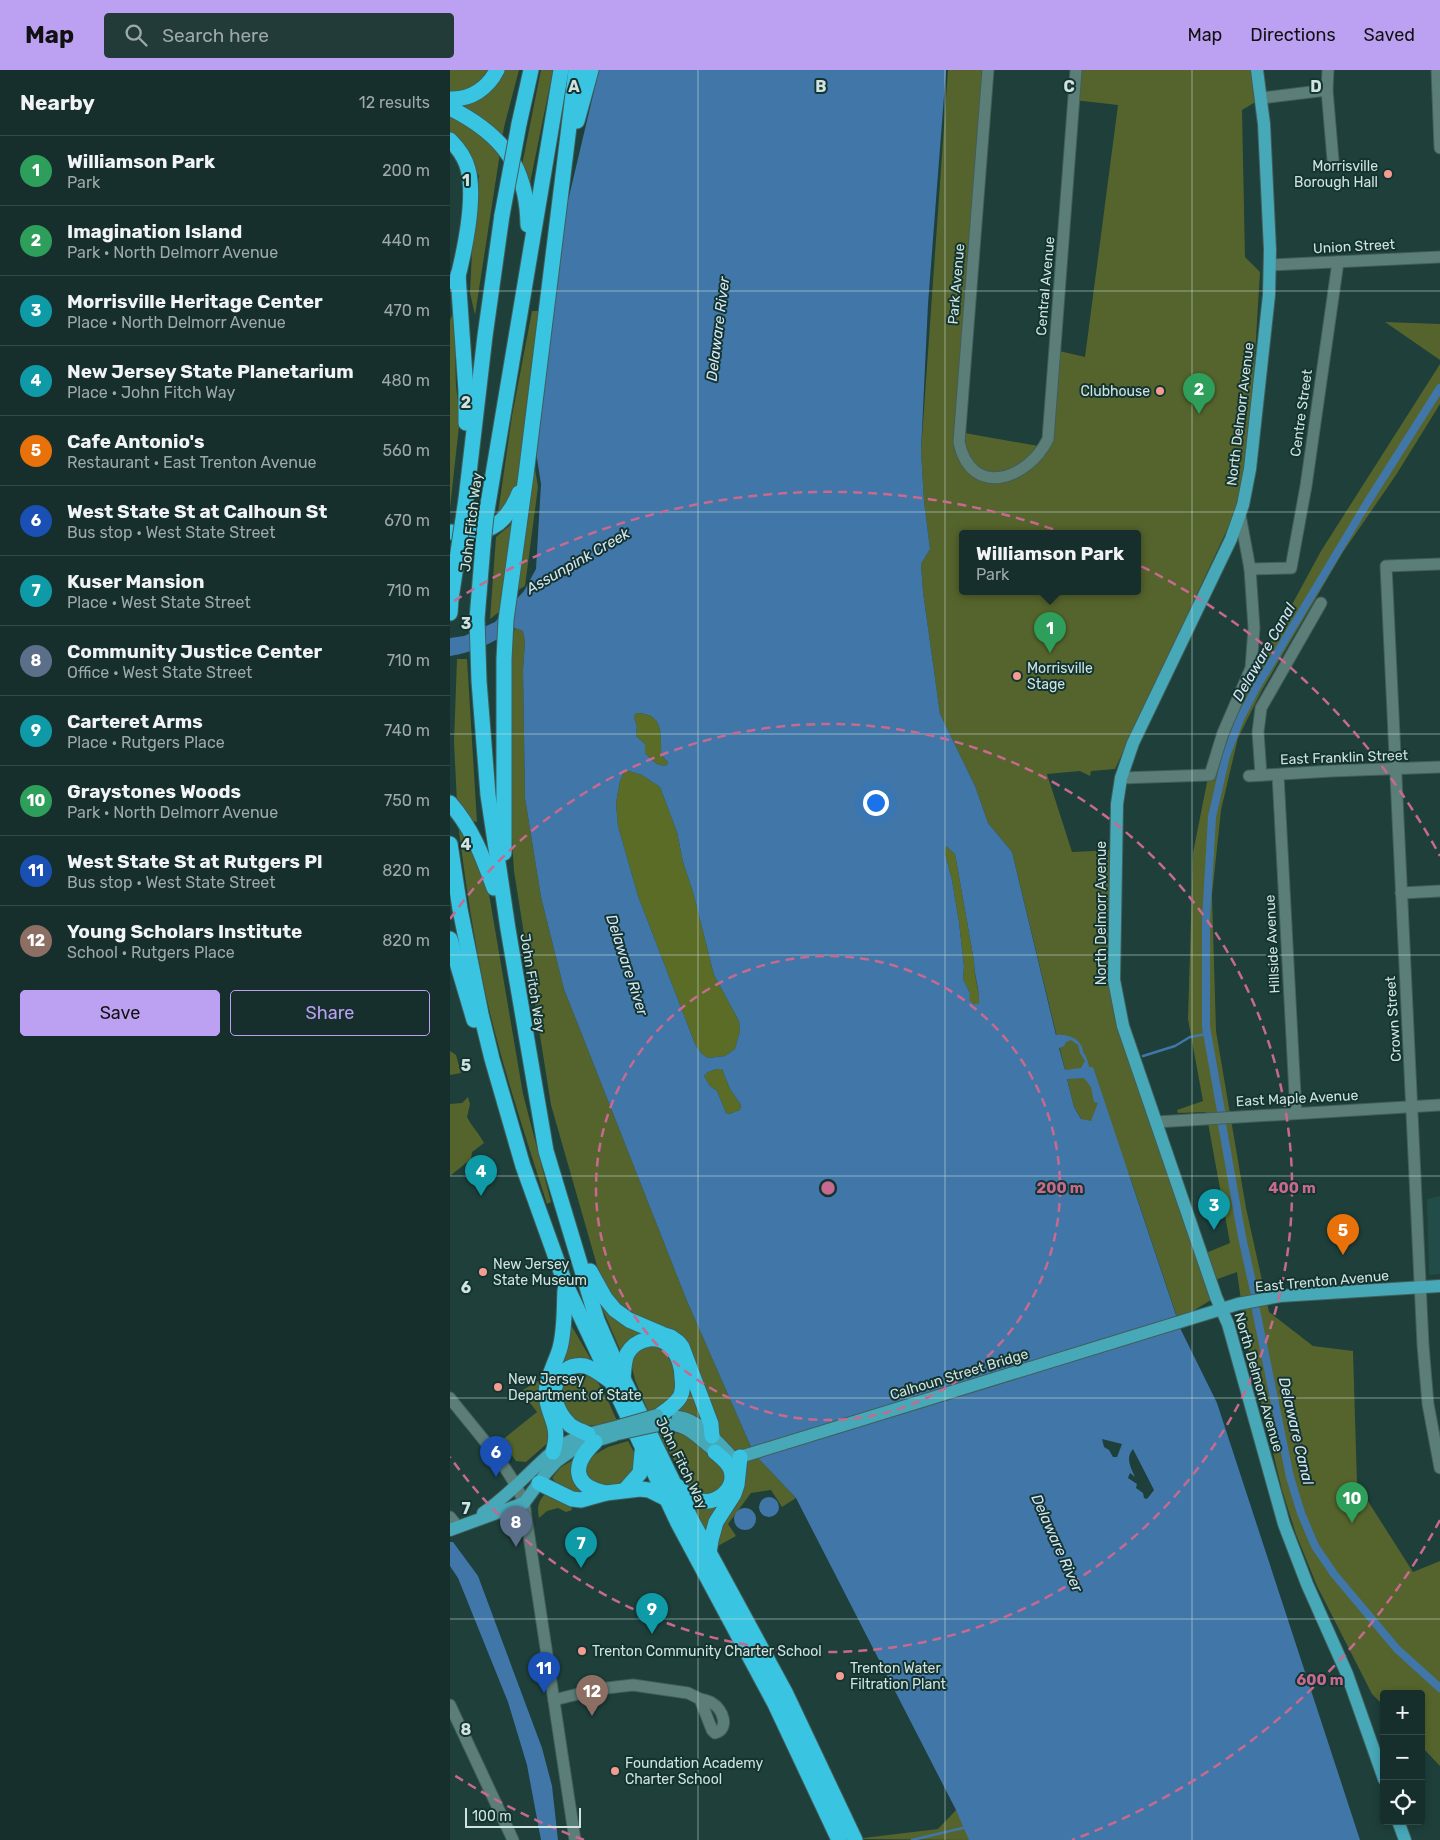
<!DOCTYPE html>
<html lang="en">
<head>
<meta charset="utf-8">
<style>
	:root { --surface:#162f2c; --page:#233b38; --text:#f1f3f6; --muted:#9ea9a9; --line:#354a48; --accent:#bca0f2 }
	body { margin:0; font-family:Rubik,sans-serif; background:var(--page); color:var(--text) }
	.controls { position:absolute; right:15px; bottom:15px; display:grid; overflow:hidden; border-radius:5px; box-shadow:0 2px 8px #0003 }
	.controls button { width:45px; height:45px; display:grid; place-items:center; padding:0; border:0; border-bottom:1px solid var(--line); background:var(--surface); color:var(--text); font:25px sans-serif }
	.scale { position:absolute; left:15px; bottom:12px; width:116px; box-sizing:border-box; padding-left:5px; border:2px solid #d1e3e0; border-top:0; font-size:14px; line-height:18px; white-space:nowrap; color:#d1e3e0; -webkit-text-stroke:4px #133430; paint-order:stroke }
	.you { position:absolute; left:425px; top:732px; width:18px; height:18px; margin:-12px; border:4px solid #fff; border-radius:50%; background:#1a73e8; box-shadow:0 0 0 8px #1a73e833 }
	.badge { display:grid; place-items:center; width:32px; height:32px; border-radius:50%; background:var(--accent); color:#fff; font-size:16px; font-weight:700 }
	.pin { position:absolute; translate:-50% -41px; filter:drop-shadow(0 1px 2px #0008) }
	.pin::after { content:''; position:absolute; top:26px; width:18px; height:15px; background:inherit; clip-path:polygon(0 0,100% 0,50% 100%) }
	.popup { position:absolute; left:509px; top:460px; width:182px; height:65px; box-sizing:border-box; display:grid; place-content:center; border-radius:5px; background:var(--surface); filter:drop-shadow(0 1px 4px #0005); font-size:16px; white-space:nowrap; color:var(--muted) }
	.popup b { font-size:19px; color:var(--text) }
	.popup::after { content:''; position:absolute; left:50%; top:100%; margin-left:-10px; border:10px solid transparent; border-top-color:var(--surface) }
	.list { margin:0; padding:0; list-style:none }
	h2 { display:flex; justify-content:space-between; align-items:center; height:65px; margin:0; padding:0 20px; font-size:21px }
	h2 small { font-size:16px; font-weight:400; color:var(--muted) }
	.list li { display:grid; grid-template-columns:32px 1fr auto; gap:15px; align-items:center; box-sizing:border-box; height:70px; padding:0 20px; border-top:1px solid var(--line) }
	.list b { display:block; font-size:19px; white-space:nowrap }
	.list p { margin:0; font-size:16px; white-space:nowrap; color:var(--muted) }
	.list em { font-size:16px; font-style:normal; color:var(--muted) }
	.actions { display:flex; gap:10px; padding:15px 20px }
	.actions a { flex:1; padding:11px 0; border:1px solid var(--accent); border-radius:5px; text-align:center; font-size:18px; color:var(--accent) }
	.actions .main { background:var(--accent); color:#111 }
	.icon { flex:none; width:28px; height:28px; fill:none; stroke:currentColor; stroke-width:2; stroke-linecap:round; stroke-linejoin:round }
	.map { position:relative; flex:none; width:990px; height:1770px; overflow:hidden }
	header { display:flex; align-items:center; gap:30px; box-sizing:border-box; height:70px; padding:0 25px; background:var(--accent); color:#111 }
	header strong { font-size:24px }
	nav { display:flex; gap:28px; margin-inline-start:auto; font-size:18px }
	.search { width:350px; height:45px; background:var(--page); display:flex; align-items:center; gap:12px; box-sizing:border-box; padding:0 18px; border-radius:5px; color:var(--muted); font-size:19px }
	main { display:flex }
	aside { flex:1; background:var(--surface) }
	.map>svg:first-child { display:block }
</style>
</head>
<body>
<header>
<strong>Map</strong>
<div class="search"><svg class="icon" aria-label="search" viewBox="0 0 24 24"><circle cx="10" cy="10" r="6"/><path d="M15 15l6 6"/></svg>Search here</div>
<nav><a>Map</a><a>Directions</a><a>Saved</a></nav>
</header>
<main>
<aside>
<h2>Nearby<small>12 results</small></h2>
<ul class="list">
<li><span class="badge" style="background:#2e9e5b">1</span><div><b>Williamson Park</b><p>Park</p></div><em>200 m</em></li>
<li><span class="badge" style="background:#2e9e5b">2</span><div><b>Imagination Island</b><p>Park · North Delmorr Avenue</p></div><em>440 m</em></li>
<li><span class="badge" style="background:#0f9aa8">3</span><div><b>Morrisville Heritage Center</b><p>Place · North Delmorr Avenue</p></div><em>470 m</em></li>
<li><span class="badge" style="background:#0f9aa8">4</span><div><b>New Jersey State Planetarium</b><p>Place · John Fitch Way</p></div><em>480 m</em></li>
<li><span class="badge" style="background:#e8710a">5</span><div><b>Cafe Antonio's</b><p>Restaurant · East Trenton Avenue</p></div><em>560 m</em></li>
<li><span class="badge" style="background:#1a4fb4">6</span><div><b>West State St at Calhoun St</b><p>Bus stop · West State Street</p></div><em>670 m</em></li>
<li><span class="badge" style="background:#0f9aa8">7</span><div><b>Kuser Mansion</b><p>Place · West State Street</p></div><em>710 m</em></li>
<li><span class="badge" style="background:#5c6f8a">8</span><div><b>Community Justice Center</b><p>Office · West State Street</p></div><em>710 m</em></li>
<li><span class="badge" style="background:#0f9aa8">9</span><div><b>Carteret Arms</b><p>Place · Rutgers Place</p></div><em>740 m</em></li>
<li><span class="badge" style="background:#2e9e5b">10</span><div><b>Graystones Woods</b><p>Park · North Delmorr Avenue</p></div><em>750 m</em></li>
<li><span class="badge" style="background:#1a4fb4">11</span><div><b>West State St at Rutgers Pl</b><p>Bus stop · West State Street</p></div><em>820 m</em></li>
<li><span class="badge" style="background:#8d6e63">12</span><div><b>Young Scholars Institute</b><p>School · Rutgers Place</p></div><em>820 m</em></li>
</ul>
<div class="actions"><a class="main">Save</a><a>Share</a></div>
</aside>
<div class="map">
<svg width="990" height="1770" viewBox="0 0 990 1770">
	<rect width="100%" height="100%" fill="#1e3f3a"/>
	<path fill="#214c47" d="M990,1126V1204L979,1205L977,1129Z"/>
	<g fill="#55642c" fill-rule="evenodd">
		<path d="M0,0H69L54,57L25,245L20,223L23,161L29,106L16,83L0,68Z"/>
		<path d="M91,0H103L80,113L72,95Z"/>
		<path d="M498,0H537L509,362L594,377L605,280L635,287L668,35L624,30L627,0H802L812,28L792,40L795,187L810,202L797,417L665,699L641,701L640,706L630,701L597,704L622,782L666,780L664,900L683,983L766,1227L728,1250L679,1104L659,1087L640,1063L624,1037L562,782L538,753L525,716L490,644L473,522L471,494L480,479L474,431L471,381ZM512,464H688V522H512Z"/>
		<path d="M4,241L6,317L10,347L0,438V250Z"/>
		<path d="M82,241H89L73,383L64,429L47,450L62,346Z"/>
		<path d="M935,252L990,254V290Z"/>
		<path d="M990,294V334L946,405L893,482L812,620L788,668L771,740L762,825L766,961L796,1138L819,1242L863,1276L903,1281L907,1414L963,1502L990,1491V1696L971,1676V1624H934V1636L922,1624L867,1516L846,1464L832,1420L797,1273L787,1202L765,1210L756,1183L780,1173L756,1042L728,1043L727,1040L753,1031L738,949L743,783L761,692L786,628L831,555L871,481Z"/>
		<path d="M83,386L88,417L75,516L65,522Z"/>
		<path d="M65,451L53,539L40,549L46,467Z"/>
		<path d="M65,558L73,561L75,572L73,600L75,728L91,827L114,919L237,1231L302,1379L308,1388L346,1428L332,1437L321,1420L301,1423L278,1454L286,1466L266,1477L269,1456L288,1431L234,1274L167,1238L152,1213L101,1035L64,801L60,737L61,571Z"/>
		<path d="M7,589H17L27,752L20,751L7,733L4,672Z"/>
		<path d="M8,753L26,782L38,818L73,1024L101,1132L97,1134C75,1065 52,996 36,926C24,869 15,811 8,753Z"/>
		<path d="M0,981L6,985L11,1003L0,1005Z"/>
		<path d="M18,1027L20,1034L17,1047C22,1057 29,1063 34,1073L22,1082L21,1089L0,1106V1034L12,1033Z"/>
		<path d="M146,1224L206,1266L171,1282Z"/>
		<path d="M120,1253L143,1293L107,1303Z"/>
		<path d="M205,1275C224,1288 238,1316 217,1335C212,1338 204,1339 198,1341L185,1310L180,1289L185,1281Z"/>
		<path d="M130,1301C151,1305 158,1333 167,1350L149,1355L132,1356L111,1335V1311L119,1304Z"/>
		<path d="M93,1308L101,1370L76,1392L66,1391L51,1371L87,1342L71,1321Z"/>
		<path d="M237,1308L259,1357L223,1342Z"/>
		<path d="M222,1362C226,1363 230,1363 234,1365C241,1369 263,1386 269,1392C282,1408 271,1423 253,1426L236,1415L235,1408L207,1363Z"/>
		<path d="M178,1371C188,1388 189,1394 179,1411C159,1415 151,1422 136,1405L135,1390L158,1377Z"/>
		<path d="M128,1387L135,1421L125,1427L107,1414L102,1408L111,1397Z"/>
		<path d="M96,1423L120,1434L122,1440L116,1442L108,1438L97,1441L89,1448C87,1437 88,1431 96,1423Z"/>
		<path d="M275,1432L258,1465L240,1433Z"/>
		<path d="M509,1737L520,1770L405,1769L488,1759Z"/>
	</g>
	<g fill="#5b6c26">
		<path d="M186,643C214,643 211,664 211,685L218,692L217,695C207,698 202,689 195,683V674L186,666L187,657L184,647Z"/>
		<path d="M175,700L192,705L210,717L227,762L233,792L243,822L264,905L289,951L290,961L285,979L275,986L258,988L252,984L245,974L188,826L168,756L166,733L170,711Z"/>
		<path d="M496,776L505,784L524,891C524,906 529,920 530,934H524L518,930L520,923L513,909L514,897L509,852L502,810L495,783Z"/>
		<path d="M267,999H272L280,1019L291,1035L290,1040L279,1044L276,1043L267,1021L260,1016L254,1006L258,1002Z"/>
	</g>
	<g fill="#4077a8" fill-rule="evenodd">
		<path d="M149,0H496L478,234L471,381L474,431L480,479L471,494L473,522L490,644L525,716L538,753L562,782L606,965C615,964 628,967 632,977C635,985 630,978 635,985C637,989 638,991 639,997H643L731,1260L767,1333L910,1770H519L506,1740L346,1428L308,1388L302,1379L237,1231L114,919L91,827L75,728L73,600L75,572L73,561L65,558C45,572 24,582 0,586V568L14,566L45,552L74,521L86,499L91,414L86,382L102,248L117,135ZM186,643C214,643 211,664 211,685L218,692L217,695C207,698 202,689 195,683V674L186,666L187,657L184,647ZM175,700L192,705L210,717L227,762L233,792L243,822L264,905L289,951L290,961L285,979L275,986L258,988L252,984L245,974L188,826L168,756L166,733L170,711ZM496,776L505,784L524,891C524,906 530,920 529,934H524L519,930L520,923L513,909L514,897L509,852L502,810L495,783ZM621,970L628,975L630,983L635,991L631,998L615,1000L609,978L614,976L616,972ZM267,999H272L280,1019L291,1035L290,1040L279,1044L276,1043L267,1021L260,1016L254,1006L258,1002ZM634,1008L641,1017L644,1032L648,1033L641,1051L631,1049L624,1037L617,1009ZM652,1369L672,1374L667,1387H663L659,1380L654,1377ZM683,1379L704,1420L697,1429L694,1428L693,1423L686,1418L687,1414L678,1408L680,1403L685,1407C681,1398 675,1388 683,1379Z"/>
		<circle cx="319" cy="1437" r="10"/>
		<circle cx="295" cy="1449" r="11"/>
		<path d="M0,1472H3L28,1506L92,1678L102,1716L108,1770H91L77,1695L58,1632L8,1508L0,1496Z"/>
	</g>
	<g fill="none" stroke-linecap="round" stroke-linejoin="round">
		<g stroke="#4077a8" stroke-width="2.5">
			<path d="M693,986L725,976L740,967L757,964"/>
			<path d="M462,1770L517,1757"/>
		</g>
		<g stroke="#4077a8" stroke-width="8">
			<path d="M771,1041L756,957V850L762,747L776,686L790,649L806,618L917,433L990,318"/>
			<path d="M772,1054L792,1167L804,1221"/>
			<path d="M806,1240L840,1407L851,1443L865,1476L884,1504L947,1579L990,1618"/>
		</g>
		<g stroke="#415e5a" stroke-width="13">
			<g id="minor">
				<path d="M538,0L509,372C521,429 578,410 598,369L626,0"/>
				<path d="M878,0L877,20L883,90"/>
				<path d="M987,0L990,78"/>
				<path d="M812,28L877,20"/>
				<path d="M820,195L990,187"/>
				<path d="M990,494L936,496L973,1275L978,1334L990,1398"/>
				<path d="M800,499L841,498L856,416L888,192"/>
				<path d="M811,705L808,662L811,638L871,533"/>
				<path d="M828,705L846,1043"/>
				<path d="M799,706L882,701L990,697"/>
				<path d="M671,708L760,705L773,663L801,598L804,558L800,499L790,445"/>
				<path d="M951,823L990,821"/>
				<path d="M706,1052L990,1035"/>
				<path d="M0,1328C23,1358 61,1398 74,1433L125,1770"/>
				<path d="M0,1447L8,1457"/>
				<path d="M250,1629C254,1630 259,1631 262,1633C273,1639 280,1659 265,1663L262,1660Z"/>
				<path d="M104,1630L148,1619L183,1615L238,1623L250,1629"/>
				<path d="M0,1635L63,1770"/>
			</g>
		</g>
		<g stroke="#415e5a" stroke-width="14">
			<g id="major">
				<path d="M807,0L814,54L820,180L819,225L800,399L793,435L781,469L683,673L671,708L667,734L664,910L673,956L766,1227L778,1254L834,1454L857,1514L897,1604L934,1709"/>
				<path d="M228,1347C250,1350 267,1371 281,1386"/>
				<path d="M209,1355C250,1349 253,1390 290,1387L788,1234L830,1226L990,1216"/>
				<path d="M33,1443C58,1426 79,1402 102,1382C119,1368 141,1363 162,1358"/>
				<path d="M0,1460L74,1433L96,1403L107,1391L121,1381L132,1375L165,1365"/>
				<path d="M948,1751L955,1770"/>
			</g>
		</g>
		<g stroke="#415e5a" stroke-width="17">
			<g id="highway">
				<path d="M0,29C21,30 38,18 47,0"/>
				<path d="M0,38C52,64 77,96 78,155"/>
				<path d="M127,51L141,0"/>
				<path d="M69,54L81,0"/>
				<path d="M0,70C8,78 15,87 18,99C26,129 14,184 6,214"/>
				<path d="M8,205L16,321V353"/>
				<path d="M16,429L35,266L52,145"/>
				<path d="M36,446L111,0"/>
				<path d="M0,462C35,467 56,456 69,423"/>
				<path d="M33,475L27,549L29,611L38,725L58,859L96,1081L147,1250L167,1296L242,1451L335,1622L405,1770"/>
				<path d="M0,543L1,529"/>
				<path d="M0,733C22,758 33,787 44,818"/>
				<path d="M0,774L10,839L31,944L42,989L73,1096L115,1213L228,1453L325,1634L389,1770"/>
				<path d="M54,783V589L56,550L76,405L126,0"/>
				<path d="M0,869L24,950"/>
				<path d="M140,1201L155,1228L165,1240L179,1250L212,1264L221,1267L228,1272L232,1277L261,1354L262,1366"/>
				<path d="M173,1307C174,1300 174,1291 177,1284C181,1277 187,1272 195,1270C218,1263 232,1287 232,1308C233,1314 233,1321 230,1327C225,1335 217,1340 210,1345"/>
				<path d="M138,1364C132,1361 125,1359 120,1355C105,1341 96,1313 116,1300C121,1296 128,1295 135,1296C143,1298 152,1305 159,1310"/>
				<path d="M145,1372C122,1394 121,1416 156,1423"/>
				<path d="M103,1382C112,1354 96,1345 96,1322C97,1307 106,1292 110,1278C115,1259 114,1239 115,1220"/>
				<path d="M89,1413L122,1429L131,1430L156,1423L190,1419L199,1420L215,1428"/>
				<path d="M227,1416C233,1421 239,1427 247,1430C265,1436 287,1420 281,1400C278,1392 271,1387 265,1382"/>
				<path d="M175,1420L190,1403L192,1382"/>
				<path d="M259,1483L261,1470L266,1452L284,1424L287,1415L290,1387"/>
			</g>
		</g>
		<use href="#minor" stroke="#5c7e79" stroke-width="11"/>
		<use href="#major" stroke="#47a8b8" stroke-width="12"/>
		<use href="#highway" stroke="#39c4e2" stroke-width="15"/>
		<g stroke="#415e5a" stroke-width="14" stroke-linecap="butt">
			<g id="major-bridge">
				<path d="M162,1358L207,1345"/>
				<path d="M168,1364L209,1355"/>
			</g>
		</g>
		<g stroke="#415e5a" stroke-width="17" stroke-linecap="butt">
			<g id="highway-bridge">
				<path d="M52,145L69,54"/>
				<path d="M33,475L36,446"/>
				<path d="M1,529L16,429"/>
			</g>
		</g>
		<use href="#major-bridge" stroke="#47a8b8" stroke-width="12"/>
		<use href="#highway-bridge" stroke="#39c4e2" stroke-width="15"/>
	</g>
	<path fill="none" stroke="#d1e3e0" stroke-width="1" stroke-opacity="0.55" d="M248,0V1770M495,0V1770M742,0V1770M0,221H990M0,442H990M0,664H990M0,885H990M0,1106H990M0,1328H990M0,1549H990"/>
	<g fill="none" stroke="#c86990" stroke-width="2.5" stroke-dasharray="9 6">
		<circle cx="378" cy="1118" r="232"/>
		<path d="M0 849A464 464 0 1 1 0 1387"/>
		<path d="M990 1450A696 696 0 0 1 622 1770M134 1770A696 696 0 0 1 4 1705M4 531A696 696 0 0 1 990 786"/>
	</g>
	<g fill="#f59c91" stroke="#133430" stroke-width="2">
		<circle cx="938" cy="104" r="5"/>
		<circle cx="710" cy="321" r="5"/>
		<circle cx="567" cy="606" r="5"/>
		<circle cx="33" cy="1202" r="5"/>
		<circle cx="48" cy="1317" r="5"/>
		<circle cx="132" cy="1581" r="5"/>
		<circle cx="390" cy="1606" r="5"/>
		<circle cx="165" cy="1701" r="5"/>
	</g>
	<g text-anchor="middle" stroke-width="4" stroke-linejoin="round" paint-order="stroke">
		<g font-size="14" fill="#d1e3e0" stroke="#133430" text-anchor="start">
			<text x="928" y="101" text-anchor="end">Morrisville<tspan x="928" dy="16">Borough Hall</tspan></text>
			<text x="700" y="326" text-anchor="end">Clubhouse</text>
			<text x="577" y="603">Morrisville<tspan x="577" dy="16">Stage</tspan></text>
			<text x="43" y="1199">New Jersey<tspan x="43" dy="16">State Museum</tspan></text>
			<text x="58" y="1314">New Jersey<tspan x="58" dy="16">Department of State</tspan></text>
			<text x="142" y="1586">Trenton Community Charter School</text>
			<text x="400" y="1603">Trenton Water<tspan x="400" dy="16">Filtration Plant</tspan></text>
			<text x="175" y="1698">Foundation Academy<tspan x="175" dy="16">Charter School</tspan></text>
		</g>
		<g font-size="14" fill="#d1e3e0" stroke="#133430">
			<text transform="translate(904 176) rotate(-3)" y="5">Union Street</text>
			<text transform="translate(506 214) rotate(-85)" y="5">Park Avenue</text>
			<text transform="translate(595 216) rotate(-85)" y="5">Central Avenue</text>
			<text transform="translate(851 343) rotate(-82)" y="5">Centre Street</text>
			<text transform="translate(790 344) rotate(-83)" y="5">North Delmorr Avenue</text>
			<text transform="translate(21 452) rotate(-83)" y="5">John Fitch Way</text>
			<text transform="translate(894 687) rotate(-2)" y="5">East Franklin Street</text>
			<text transform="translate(651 843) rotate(-90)" y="5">North Delmorr Avenue</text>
			<text transform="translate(822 874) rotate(-93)" y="5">Hillside Avenue</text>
			<text transform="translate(83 913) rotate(81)" y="5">John Fitch Way</text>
			<text transform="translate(943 949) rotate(-94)" y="5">Crown Street</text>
			<text transform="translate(847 1028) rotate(-3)" y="5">East Maple Avenue</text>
			<text transform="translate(872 1211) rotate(-5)" y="5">East Trenton Avenue</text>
			<text transform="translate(509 1304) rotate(-17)" y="5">Calhoun Street Bridge</text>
			<text transform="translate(809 1312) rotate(74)" y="5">North Delmorr Avenue</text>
			<text transform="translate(232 1393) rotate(64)" y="5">John Fitch Way</text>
		</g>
		<g font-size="15" font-style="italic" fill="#d7e6f4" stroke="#133430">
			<text transform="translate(268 259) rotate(-83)" y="5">Delaware River</text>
			<text transform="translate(128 491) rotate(-30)" y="5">Assunpink Creek</text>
			<text transform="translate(814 582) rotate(-60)" y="5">Delaware Canal</text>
			<text transform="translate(177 895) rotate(72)" y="5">Delaware River</text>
			<text transform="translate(846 1361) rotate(77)" y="5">Delaware Canal</text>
			<text transform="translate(607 1473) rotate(66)" y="5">Delaware River</text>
		</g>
	</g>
	<g font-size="16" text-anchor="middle" font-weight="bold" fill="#d1e3e0" stroke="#133430" stroke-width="4" stroke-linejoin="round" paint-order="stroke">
		<text x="124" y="22">A</text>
		<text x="371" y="22">B</text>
		<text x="619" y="22">C</text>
		<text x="866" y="22">D</text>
		<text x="16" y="116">1</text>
		<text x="16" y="338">2</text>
		<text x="16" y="559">3</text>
		<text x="16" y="780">4</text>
		<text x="16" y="1001">5</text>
		<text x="16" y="1223">6</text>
		<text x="16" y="1444">7</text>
		<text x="16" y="1665">8</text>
	</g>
	<circle cx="378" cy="1118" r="8" fill="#c86990" stroke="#133430" stroke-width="2.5"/>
	<g font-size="15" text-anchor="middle" font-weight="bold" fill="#c86990" stroke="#133430" stroke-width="4" stroke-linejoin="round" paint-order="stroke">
		<text x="610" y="1123">200 m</text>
		<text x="842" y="1123">400 m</text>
		<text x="870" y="1615">600 m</text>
	</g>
</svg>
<div class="controls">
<button>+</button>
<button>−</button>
<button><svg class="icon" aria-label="locate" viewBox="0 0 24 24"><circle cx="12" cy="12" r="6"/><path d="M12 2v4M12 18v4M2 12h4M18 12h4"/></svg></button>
</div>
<div class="scale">100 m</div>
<div class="you"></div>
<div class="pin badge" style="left:600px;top:583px;background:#2e9e5b">1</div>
<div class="popup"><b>Williamson Park</b>Park</div>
<div class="pin badge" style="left:749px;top:344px;background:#2e9e5b">2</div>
<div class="pin badge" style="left:764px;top:1160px;background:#0f9aa8">3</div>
<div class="pin badge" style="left:31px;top:1126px;background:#0f9aa8">4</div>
<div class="pin badge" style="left:893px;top:1185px;background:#e8710a">5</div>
<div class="pin badge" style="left:46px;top:1407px;background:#1a4fb4">6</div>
<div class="pin badge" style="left:131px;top:1498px;background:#0f9aa8">7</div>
<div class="pin badge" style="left:66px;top:1477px;background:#5c6f8a">8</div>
<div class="pin badge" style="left:202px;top:1564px;background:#0f9aa8">9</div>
<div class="pin badge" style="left:902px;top:1453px;background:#2e9e5b">10</div>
<div class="pin badge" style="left:94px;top:1623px;background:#1a4fb4">11</div>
<div class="pin badge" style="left:142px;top:1646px;background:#8d6e63">12</div>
</div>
</main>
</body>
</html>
